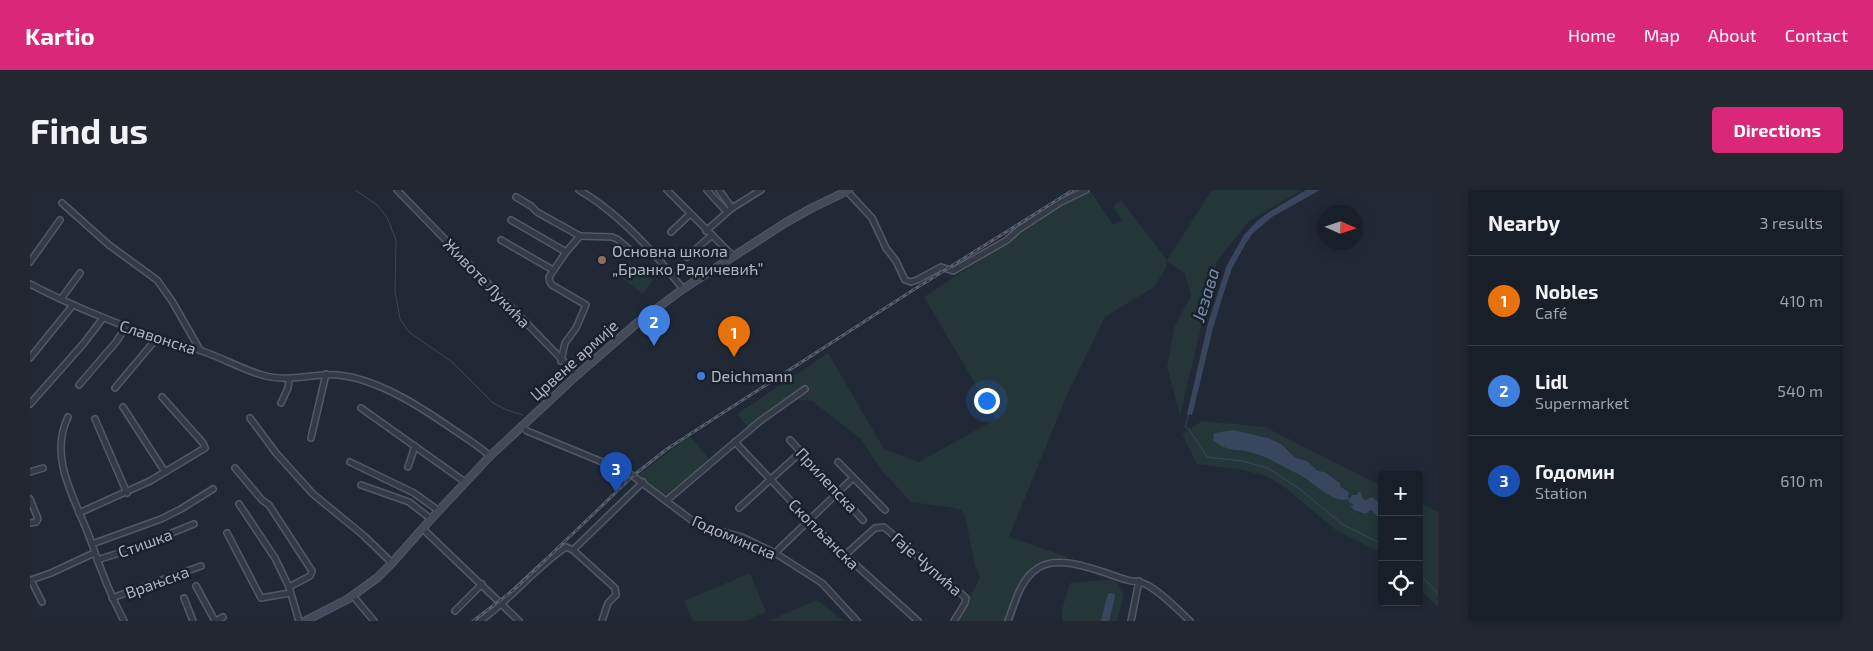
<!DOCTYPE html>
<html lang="en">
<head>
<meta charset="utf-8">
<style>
	:root { --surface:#191f28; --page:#222730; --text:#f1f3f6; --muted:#9fa2a8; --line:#373d45; --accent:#db2777 }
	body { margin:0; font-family:"Exo 2",sans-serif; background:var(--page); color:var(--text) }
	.controls { position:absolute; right:15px; bottom:15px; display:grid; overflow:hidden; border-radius:5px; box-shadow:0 2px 12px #0003 }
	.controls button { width:45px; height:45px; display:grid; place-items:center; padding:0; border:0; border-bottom:1px solid var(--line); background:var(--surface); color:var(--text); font:25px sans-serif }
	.compass { position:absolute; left:1288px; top:15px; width:45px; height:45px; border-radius:50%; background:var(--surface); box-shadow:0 2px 12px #0003; rotate:93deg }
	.you { position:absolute; left:956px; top:210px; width:18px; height:18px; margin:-12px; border:4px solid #fff; border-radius:50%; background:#1a73e8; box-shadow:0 0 0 8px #1a73e833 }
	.badge { display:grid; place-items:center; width:32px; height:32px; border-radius:50%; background:var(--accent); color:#fff; font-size:16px; font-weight:700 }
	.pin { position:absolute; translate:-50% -41px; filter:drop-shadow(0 1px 2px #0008) }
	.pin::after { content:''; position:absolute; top:26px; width:18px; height:15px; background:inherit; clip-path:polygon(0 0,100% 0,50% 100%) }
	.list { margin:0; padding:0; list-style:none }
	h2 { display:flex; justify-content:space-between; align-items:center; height:65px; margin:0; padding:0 20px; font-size:21px }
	h2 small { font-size:16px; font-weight:400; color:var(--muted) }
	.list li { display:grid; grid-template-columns:32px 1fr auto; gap:15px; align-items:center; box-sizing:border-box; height:90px; padding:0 20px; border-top:1px solid var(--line) }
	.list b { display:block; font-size:19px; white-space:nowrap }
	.list p { margin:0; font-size:16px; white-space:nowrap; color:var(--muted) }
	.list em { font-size:16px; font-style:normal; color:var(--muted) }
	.icon { flex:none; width:28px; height:28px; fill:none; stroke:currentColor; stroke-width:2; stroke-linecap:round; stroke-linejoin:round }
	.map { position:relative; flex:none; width:1408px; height:431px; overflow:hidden; border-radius:5px }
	header { display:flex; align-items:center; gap:30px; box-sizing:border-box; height:70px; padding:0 25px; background:var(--accent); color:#fff }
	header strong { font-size:24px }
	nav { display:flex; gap:28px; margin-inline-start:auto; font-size:18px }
	.intro { display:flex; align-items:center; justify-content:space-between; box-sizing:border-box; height:120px; padding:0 30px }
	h1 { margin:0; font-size:35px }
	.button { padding:12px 22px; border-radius:5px; background:var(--accent); color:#fff; font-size:18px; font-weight:700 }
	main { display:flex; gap:30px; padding:0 30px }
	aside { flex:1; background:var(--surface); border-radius:5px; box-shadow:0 2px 12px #0003 }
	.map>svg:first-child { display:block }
</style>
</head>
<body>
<header>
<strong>Kartio</strong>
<nav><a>Home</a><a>Map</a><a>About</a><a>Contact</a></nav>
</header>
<div class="intro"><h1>Find us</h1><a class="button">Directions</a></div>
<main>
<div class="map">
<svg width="1408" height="431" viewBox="0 0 1408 431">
	<rect width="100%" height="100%" fill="#212936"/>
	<g fill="#243638">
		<path d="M1182,0H1272L1219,31L1187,71L1148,233L1149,221L1137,177L1145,135L1161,106L1155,84L1137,71L1136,78L1124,97L1075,127L1036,207L979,347L1038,367L1003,375L993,387L976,431H927L950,388L945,376L935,326L931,320L918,317L881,312L852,281L831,249L782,211L757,209L718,237L707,224L798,163L854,259L889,272L966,229L894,107L1033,15L1061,2L1083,35L1092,30L1083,16L1091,10L1137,70Z"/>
		<path d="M599,72L623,90L613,104L589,86Z"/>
		<path d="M1172,231L1235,237L1352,296V315L1344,310L1333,309L1330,301L1320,309L1318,307V302L1311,297L1310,292L1295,282L1288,281L1277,271L1266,268L1257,259L1238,248L1226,245L1211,260L1220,261L1247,273L1271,285L1279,292L1288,296L1300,306L1318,309L1320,313H1323L1324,316L1321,318L1331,324H1335L1341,320L1349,328L1352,327V363L1307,341L1257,299L1237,286L1208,279L1167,274L1152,244Z"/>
		<path d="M660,246L680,270L639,305L633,304L608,285Z"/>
		<path d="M1389,313L1408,322V417L1389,398Z"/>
		<path d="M720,383L736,422L715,431H663L654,411Z"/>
		<path d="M1084,389L1094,405L1087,431H1032V420L1040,393Z"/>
		<path d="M787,410L814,431H738Z"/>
	</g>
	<g fill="#38465e">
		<path d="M1276,0H1290L1242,27L1222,44L1215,55L1202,78L1194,102L1183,138L1163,222L1162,225L1157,224L1178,133L1197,75L1214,45L1226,32L1239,22Z"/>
		<path d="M1203,240L1238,248L1251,254L1266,268L1277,271L1288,281L1295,282L1310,293L1311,297L1319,302L1318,307L1320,309L1322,305H1326L1330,301L1333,309L1336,310L1342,307L1352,315V327L1349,328L1341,320L1335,324L1324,320L1320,316H1323V314L1320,313L1318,309C1304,315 1281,290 1268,284C1254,277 1241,269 1226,264C1208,257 1199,264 1183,250L1184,243Z"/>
	</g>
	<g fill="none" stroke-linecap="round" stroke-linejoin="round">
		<g stroke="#38465e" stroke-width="1">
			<path d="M325,0L347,15L357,27L366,50L365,102L370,129L379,142L422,172L463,213L477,220L493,225"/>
			<path d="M1159,223L1155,237L1159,239L1177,267L1212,271L1238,278L1271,300L1312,334L1352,354"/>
			<path d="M1389,383L1408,404"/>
		</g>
		<path stroke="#38465e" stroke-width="8" d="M1075,431L1081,407"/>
		<g stroke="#525964" stroke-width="8">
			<g id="street">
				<path d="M367,0L547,185"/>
				<path d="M549,0C589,23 625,63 653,99"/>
				<path d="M637,0L703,66"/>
				<path d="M677,0L697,22"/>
				<path d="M689,0L702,18"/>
				<path d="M817,1L842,28L856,58L866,71L875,90L881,92L887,90L911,77L923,81L977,50L988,40L1031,12L1056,0"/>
				<path d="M486,7L501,16L507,22L550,46L582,47L587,49L599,59"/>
				<path d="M32,13L79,55L127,90L142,111L170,160"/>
				<path d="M481,30L536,62"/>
				<path d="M676,41L702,18L731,0"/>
				<path d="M641,42L660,24"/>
				<path d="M471,50L523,80"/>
				<path d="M657,67L682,45"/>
				<path d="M0,72L30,30"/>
				<path d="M0,94C40,115 82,132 125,147C140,152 155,155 169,160C191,167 211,179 232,185C258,193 282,183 308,185C348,189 391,217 424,240C436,248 449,256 460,266"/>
				<path d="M31,109L50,83"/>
				<path d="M0,168L43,115"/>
				<path d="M531,171L535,153L546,138L556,115L522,95L520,92L519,87L536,62L550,46"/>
				<path d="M49,195L86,152L96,137"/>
				<path d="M85,198L127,148"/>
				<path d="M251,213L258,198L259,189"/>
				<path d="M0,214L54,153L73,128"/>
				<path d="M93,217L135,282"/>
				<path d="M331,218L435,292"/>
				<path d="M38,227C17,270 48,313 62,354C71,381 81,406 94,431"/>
				<path d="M220,228L246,263L283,304L333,345L362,373"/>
				<path d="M65,229L97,303"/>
				<path d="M492,236L497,241L599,283L668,335L712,347L745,363L792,393L827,431"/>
				<path d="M281,248L296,184"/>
				<path d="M760,250L833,330"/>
				<path d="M705,252L797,349L888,431"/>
				<path d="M320,272L384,303L409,321"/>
				<path d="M808,272L855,320"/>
				<path d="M378,277L385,256"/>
				<path d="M205,278L232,310L239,315L282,381L280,386L259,397L269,431"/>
				<path d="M0,282L13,278"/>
				<path d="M331,295L379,312L401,329"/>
				<path d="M0,309L8,329L6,332L0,333"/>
				<path d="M636,311L730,231L775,199"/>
				<path d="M209,314L245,368L259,397"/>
				<path d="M709,318L771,262"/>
				<path d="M49,323L120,291L175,258L173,253L132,207"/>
				<path d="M393,339L489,431"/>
				<path d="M197,343L231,408L260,403"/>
				<path d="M62,354L131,329L151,319L183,299"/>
				<path d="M543,360L613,292"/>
				<path d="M745,363L823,288"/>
				<path d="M814,366L845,338L854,337L936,408L935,413L924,431"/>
				<path d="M67,370L102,359L164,334"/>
				<path d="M166,396L185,431"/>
				<path d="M323,406L344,431"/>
				<path d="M82,408L171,376"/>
				<path d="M154,408L163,431"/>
				<path d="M12,412L1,390L21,383L64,363"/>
				<path d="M425,421L452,394"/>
				<path d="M186,431L193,427"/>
				<path d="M450,431C481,409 505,378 536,357L543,360L585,398L586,405L578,413L572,431"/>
				<path d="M978,431C985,413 990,389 1008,378C1031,363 1073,383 1097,390C1107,393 1107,389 1119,396C1134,405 1147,419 1160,431"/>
				<path d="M1101,431L1109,391"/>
			</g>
		</g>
		<g stroke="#525964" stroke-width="9">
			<path id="secondary" d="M275,431L318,409L347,388L362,373L401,329L460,266L547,185L607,133L653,99L755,33L780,19L819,0"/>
		</g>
		<use href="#street" stroke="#353b46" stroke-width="5"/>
		<use href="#secondary" stroke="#434a59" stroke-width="7"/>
		<g stroke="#575f6d" stroke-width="3">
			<path id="rail" d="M443,431L486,398L604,285L637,259L880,102L1043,0"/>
		</g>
		<use href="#rail" stroke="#1a212b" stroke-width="1" stroke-dasharray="4" stroke-linecap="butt"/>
	</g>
	<circle fill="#8d6e63" stroke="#1a212b" stroke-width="2" cx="572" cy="70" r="5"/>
	<circle fill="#3f7fe0" stroke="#1a212b" stroke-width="2" cx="671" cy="186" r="5"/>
	<g text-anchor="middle" stroke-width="5" stroke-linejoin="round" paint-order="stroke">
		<g font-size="16" fill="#afb6c3" stroke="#1a212b" text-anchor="start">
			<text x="582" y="67">Основна школа<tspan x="582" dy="18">„Бранко Радичевић”</tspan></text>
			<text x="681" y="192">Deichmann</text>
		</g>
		<g font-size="16" fill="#afb6c3" stroke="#1a212b">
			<text transform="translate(457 93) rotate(46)" y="6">Животе Лукића</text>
			<text transform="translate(128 147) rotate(18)" y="6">Славонска</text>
			<text transform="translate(544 170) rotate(-42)" y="6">Црвене армије</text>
			<text transform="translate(797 290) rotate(47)" y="6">Прилепска</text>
			<text transform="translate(794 344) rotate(45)" y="6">Скопљанска</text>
			<text transform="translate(704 347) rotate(23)" y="6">Годоминска</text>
			<text transform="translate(115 353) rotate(-20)" y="6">Стишка</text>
			<text transform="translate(897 374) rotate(41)" y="6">Гаје Чупића</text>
			<text transform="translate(127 392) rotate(-20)" y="6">Врањска</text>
		</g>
		<g font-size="18" font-style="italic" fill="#798caa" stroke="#1a212b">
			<text transform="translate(1176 105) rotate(-73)" y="6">Језава</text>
		</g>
	</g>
</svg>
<div class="controls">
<button>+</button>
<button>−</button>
<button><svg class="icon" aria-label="locate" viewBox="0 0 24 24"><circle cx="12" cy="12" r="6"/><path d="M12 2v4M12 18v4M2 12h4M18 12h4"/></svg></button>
</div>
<svg class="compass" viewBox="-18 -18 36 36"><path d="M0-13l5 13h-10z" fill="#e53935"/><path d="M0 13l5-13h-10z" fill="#9fa2a8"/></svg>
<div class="you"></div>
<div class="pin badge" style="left:704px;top:167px;background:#e8710a">1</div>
<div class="pin badge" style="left:624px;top:156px;background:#3f7fe0">2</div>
<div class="pin badge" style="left:586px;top:303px;background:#1a4fb4">3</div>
</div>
<aside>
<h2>Nearby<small>3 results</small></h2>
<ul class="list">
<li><span class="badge" style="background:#e8710a">1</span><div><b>Nobles</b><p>Café</p></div><em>410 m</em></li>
<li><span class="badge" style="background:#3f7fe0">2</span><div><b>Lidl</b><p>Supermarket</p></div><em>540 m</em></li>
<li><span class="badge" style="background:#1a4fb4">3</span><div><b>Годомин</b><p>Station</p></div><em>610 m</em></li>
</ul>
</aside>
</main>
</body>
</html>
